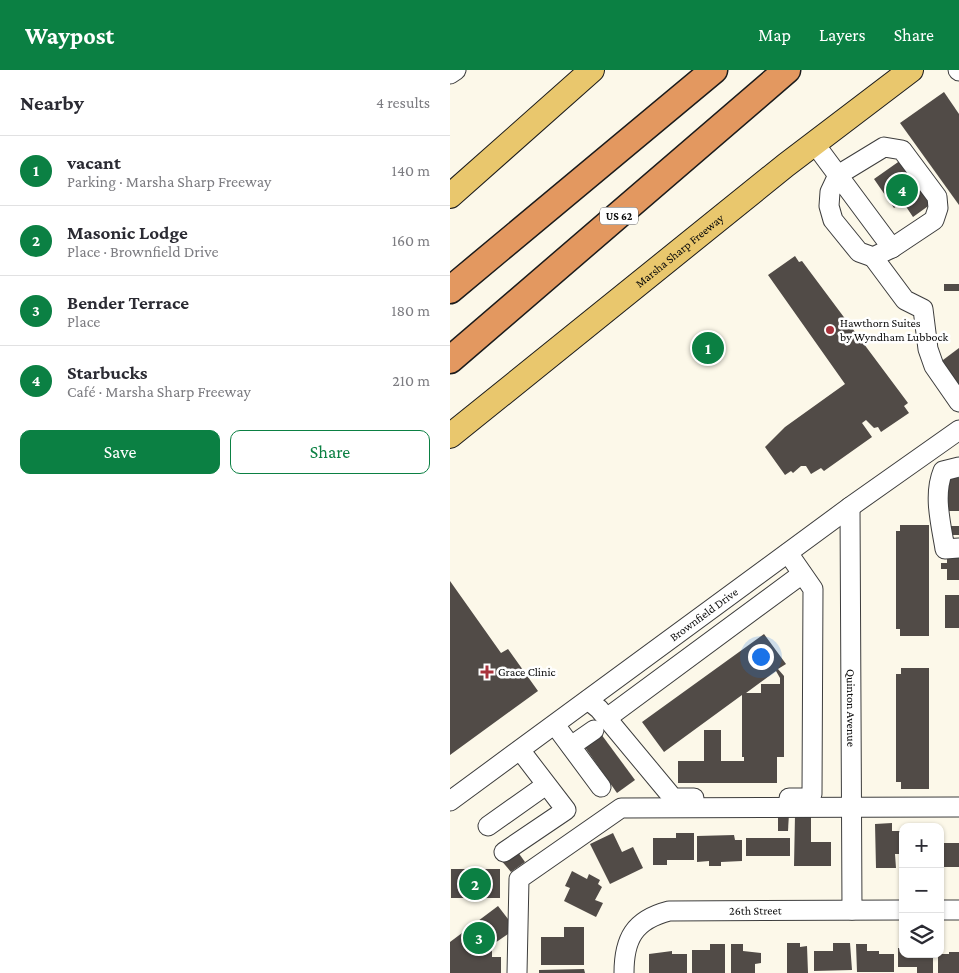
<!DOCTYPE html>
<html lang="en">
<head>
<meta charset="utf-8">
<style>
	:root { --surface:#fff; --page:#f7f7f7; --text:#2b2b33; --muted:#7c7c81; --line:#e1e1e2; --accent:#0b8043 }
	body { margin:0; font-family:"Crimson Pro",serif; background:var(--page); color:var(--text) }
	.controls { position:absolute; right:15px; bottom:15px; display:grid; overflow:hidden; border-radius:10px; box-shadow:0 1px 4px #0004 }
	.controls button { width:45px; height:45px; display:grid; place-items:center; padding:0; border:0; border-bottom:1px solid var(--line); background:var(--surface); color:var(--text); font:25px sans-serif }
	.you { position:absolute; left:310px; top:586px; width:18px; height:18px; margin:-12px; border:4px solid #fff; border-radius:50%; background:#1a73e8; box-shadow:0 0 0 8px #1a73e833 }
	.badge { display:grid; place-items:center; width:32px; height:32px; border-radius:50%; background:var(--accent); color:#fff; font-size:16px; font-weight:700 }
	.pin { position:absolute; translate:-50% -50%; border:2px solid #fff; box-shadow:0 1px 5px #0006 }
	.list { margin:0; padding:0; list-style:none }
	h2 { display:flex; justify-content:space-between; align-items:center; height:65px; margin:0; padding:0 20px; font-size:21px }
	h2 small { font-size:16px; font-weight:400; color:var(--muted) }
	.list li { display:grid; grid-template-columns:32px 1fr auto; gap:15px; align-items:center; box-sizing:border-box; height:70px; padding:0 20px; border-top:1px solid var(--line) }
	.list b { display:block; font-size:19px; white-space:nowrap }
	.list p { margin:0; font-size:16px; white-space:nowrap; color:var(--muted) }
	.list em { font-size:16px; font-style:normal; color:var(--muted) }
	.actions { display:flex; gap:10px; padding:15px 20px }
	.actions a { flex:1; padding:11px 0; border:1px solid var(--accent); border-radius:10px; text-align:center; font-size:18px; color:var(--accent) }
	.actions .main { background:var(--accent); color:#fff }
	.icon { flex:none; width:28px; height:28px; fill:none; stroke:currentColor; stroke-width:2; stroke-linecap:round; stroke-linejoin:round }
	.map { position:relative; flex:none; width:509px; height:903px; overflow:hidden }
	header { display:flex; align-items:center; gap:30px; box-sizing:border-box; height:70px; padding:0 25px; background:var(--accent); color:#fff }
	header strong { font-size:24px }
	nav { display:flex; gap:28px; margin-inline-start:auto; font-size:18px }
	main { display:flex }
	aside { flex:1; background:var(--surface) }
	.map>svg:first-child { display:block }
</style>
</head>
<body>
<header>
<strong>Waypost</strong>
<nav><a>Map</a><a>Layers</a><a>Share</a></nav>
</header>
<main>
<aside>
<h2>Nearby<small>4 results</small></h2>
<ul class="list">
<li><span class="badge">1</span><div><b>vacant</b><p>Parking · Marsha Sharp Freeway</p></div><em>140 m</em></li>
<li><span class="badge">2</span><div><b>Masonic Lodge</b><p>Place · Brownfield Drive</p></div><em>160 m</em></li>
<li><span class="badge">3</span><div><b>Bender Terrace</b><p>Place</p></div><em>180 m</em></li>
<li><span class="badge">4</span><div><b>Starbucks</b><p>Café · Marsha Sharp Freeway</p></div><em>210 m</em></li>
</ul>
<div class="actions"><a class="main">Save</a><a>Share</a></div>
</aside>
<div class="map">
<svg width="509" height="903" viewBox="0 0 509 903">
	<rect width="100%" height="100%" fill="#fcf8e9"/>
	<g fill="#514b47" fill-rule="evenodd">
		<path d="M494,22L509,44V135L450,53Z"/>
		<path d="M451,90L481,134L463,147L453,132L444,138L424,109Z"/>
		<path d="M345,186L349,192L352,191L458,333L454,336L459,343L431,362L428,357L424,358L416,350L412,353L422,367L374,401L371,398L361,404L356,396H351L343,403L341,401L335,405L315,377L335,357L395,314L318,205Z"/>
		<rect x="494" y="214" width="15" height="7"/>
		<path d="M509,278V322L489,293Z"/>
		<rect x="495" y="408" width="14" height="33"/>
		<path d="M450,455H479V566H450V559H446V461H450Z"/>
		<rect x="501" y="456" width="8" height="9"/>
		<path d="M497,488H509V510H497V499H491V493H497Z"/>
		<path d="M0,511L51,583L58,579L88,621L0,685Z"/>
		<rect x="495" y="525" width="14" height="33"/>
		<path d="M314,564L336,594L328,599L334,606V687H327V713H228V691H254V660H271V691H294V687H292V625L214,682L192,652ZM326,601L330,608V614H311V623H296Z"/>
		<path d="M451,598H479V719H451V712H446V604H451Z"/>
		<path d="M151,664L185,710L167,723L134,676Z"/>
		<path d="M328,743H339L338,761H328Z"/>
		<path d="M345,745H361V772H381V796H344Z"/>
		<path d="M442,753V761H453V784H445L446,798H426L425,754Z"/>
		<path d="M163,763L172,782L183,777L193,798L160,814L140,774Z"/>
		<path d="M226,763H244V790H217V795H203V768H226Z"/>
		<path d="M284,765L285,770H292V791L271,792V796H259V791L247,792V766Z"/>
		<path d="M490,766H494V773H509V797H490Z"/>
		<rect x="296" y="768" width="44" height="18"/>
		<path d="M65,778L75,792L61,802L50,789Z"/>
		<rect x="1" y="799" width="49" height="29"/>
		<path d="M122,801L137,809L139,804L150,810L148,814L152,817L145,830L153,833L146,847L114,831L120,818L115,816Z"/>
		<path d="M48,836L58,849V864L42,875V887H51V903H0V872Z"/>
		<path d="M114,857H134V895H91V867H114Z"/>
		<path d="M337,873H350V877L357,876L358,903H337Z"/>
		<path d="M383,873H400L402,900L364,901V881H383Z"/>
		<path d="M260,874H275V903H242V880H260Z"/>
		<path d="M281,874H293V881L311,883V893L305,894V903H281Z"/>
		<path d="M406,874H417V881H429V884H444V902H407Z"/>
		<path d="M448,878H453V884H483V903H467V897H448Z"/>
		<path d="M222,881V884H237V903H199V884Z"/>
		<path d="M499,882H509V903H488V884H499Z"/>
		<path d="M134,899L135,903H89V900Z"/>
	</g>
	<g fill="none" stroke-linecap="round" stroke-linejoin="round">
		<g stroke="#3d3d3d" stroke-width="21">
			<g id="minor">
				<path d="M508,0L509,1"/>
				<path d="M0,4L6,0"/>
				<path d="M364,73L442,178"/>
				<path d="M434,77L452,80L487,127L488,138L484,150L442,178L423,187L409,182L383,150L379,136L380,122L388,105Z"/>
				<path d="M423,187L455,230L473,239L478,279L484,296L509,332"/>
				<path d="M509,397L493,401C483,425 491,454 495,479L509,478"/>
				<path id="s1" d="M400,437L402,840"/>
				<path d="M338,483L363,519L362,724L360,728H339"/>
				<path d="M138,630L149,639L223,728H244"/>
				<path d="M157,648L352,504"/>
				<path d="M105,655L151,717"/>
				<path d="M121,676L144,660"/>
				<path id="s2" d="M0,731L400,437L509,360"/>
				<path d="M38,756L96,715"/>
				<path d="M54,782L116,740L70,680"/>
				<path d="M490,840H509"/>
				<path d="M67,903L69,809L171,738L509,737"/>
				<path id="s3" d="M174,903C174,869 184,850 219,841L453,840"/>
			</g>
		</g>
		<g stroke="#1b1b1b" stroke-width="26">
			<g id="major">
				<path d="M0,126L142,0"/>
				<path id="s4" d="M0,366L336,95L461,0"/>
			</g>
		</g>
		<g stroke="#1b1b1b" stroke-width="29">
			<g id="highway">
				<path d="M0,220L264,0"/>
				<path d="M0,290L337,0"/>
			</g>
		</g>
		<use href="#minor" stroke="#fff" stroke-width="19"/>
		<use href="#major" stroke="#e9c76d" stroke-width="24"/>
		<use href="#highway" stroke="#e39860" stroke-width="26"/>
	</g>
	<g fill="#a8333c" stroke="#fff" stroke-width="2">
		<circle cx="380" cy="260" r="5"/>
		<path d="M34.5 594.5h5v5h5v5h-5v5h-5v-5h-5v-5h5z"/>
	</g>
	<g text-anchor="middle" stroke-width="5" stroke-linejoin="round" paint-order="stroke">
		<rect fill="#fff" stroke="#545454" stroke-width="1" x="150" y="137.5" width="38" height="17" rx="4"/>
		<g font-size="11" font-weight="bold" fill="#0a0a0a">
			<text x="169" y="150">US 62</text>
		</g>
		<g font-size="12" fill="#0a0a0a" stroke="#fff">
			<text dy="4" stroke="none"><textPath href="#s4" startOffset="295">Marsha Sharp Freeway</textPath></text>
			<text dy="4" stroke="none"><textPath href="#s2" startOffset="315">Brownfield Drive</textPath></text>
			<text dy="4" stroke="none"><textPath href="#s1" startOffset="201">Quinton Avenue</textPath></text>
			<text dy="4" stroke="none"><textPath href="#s3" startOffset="171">26th Street</textPath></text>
		</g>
		<g font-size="12" fill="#0a0a0a" stroke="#fff" text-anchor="start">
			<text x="390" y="257">Hawthorn Suites<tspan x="390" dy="14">by Wyndham Lubbock</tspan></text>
			<text x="48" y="606">Grace Clinic</text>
		</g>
	</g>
</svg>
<div class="controls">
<button>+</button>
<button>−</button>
<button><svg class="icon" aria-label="layers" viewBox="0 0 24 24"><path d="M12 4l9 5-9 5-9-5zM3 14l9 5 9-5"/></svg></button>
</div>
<div class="you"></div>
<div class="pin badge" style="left:258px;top:278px">1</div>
<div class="pin badge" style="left:25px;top:814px">2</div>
<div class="pin badge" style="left:29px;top:868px">3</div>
<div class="pin badge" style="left:452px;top:120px">4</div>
</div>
</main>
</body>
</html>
